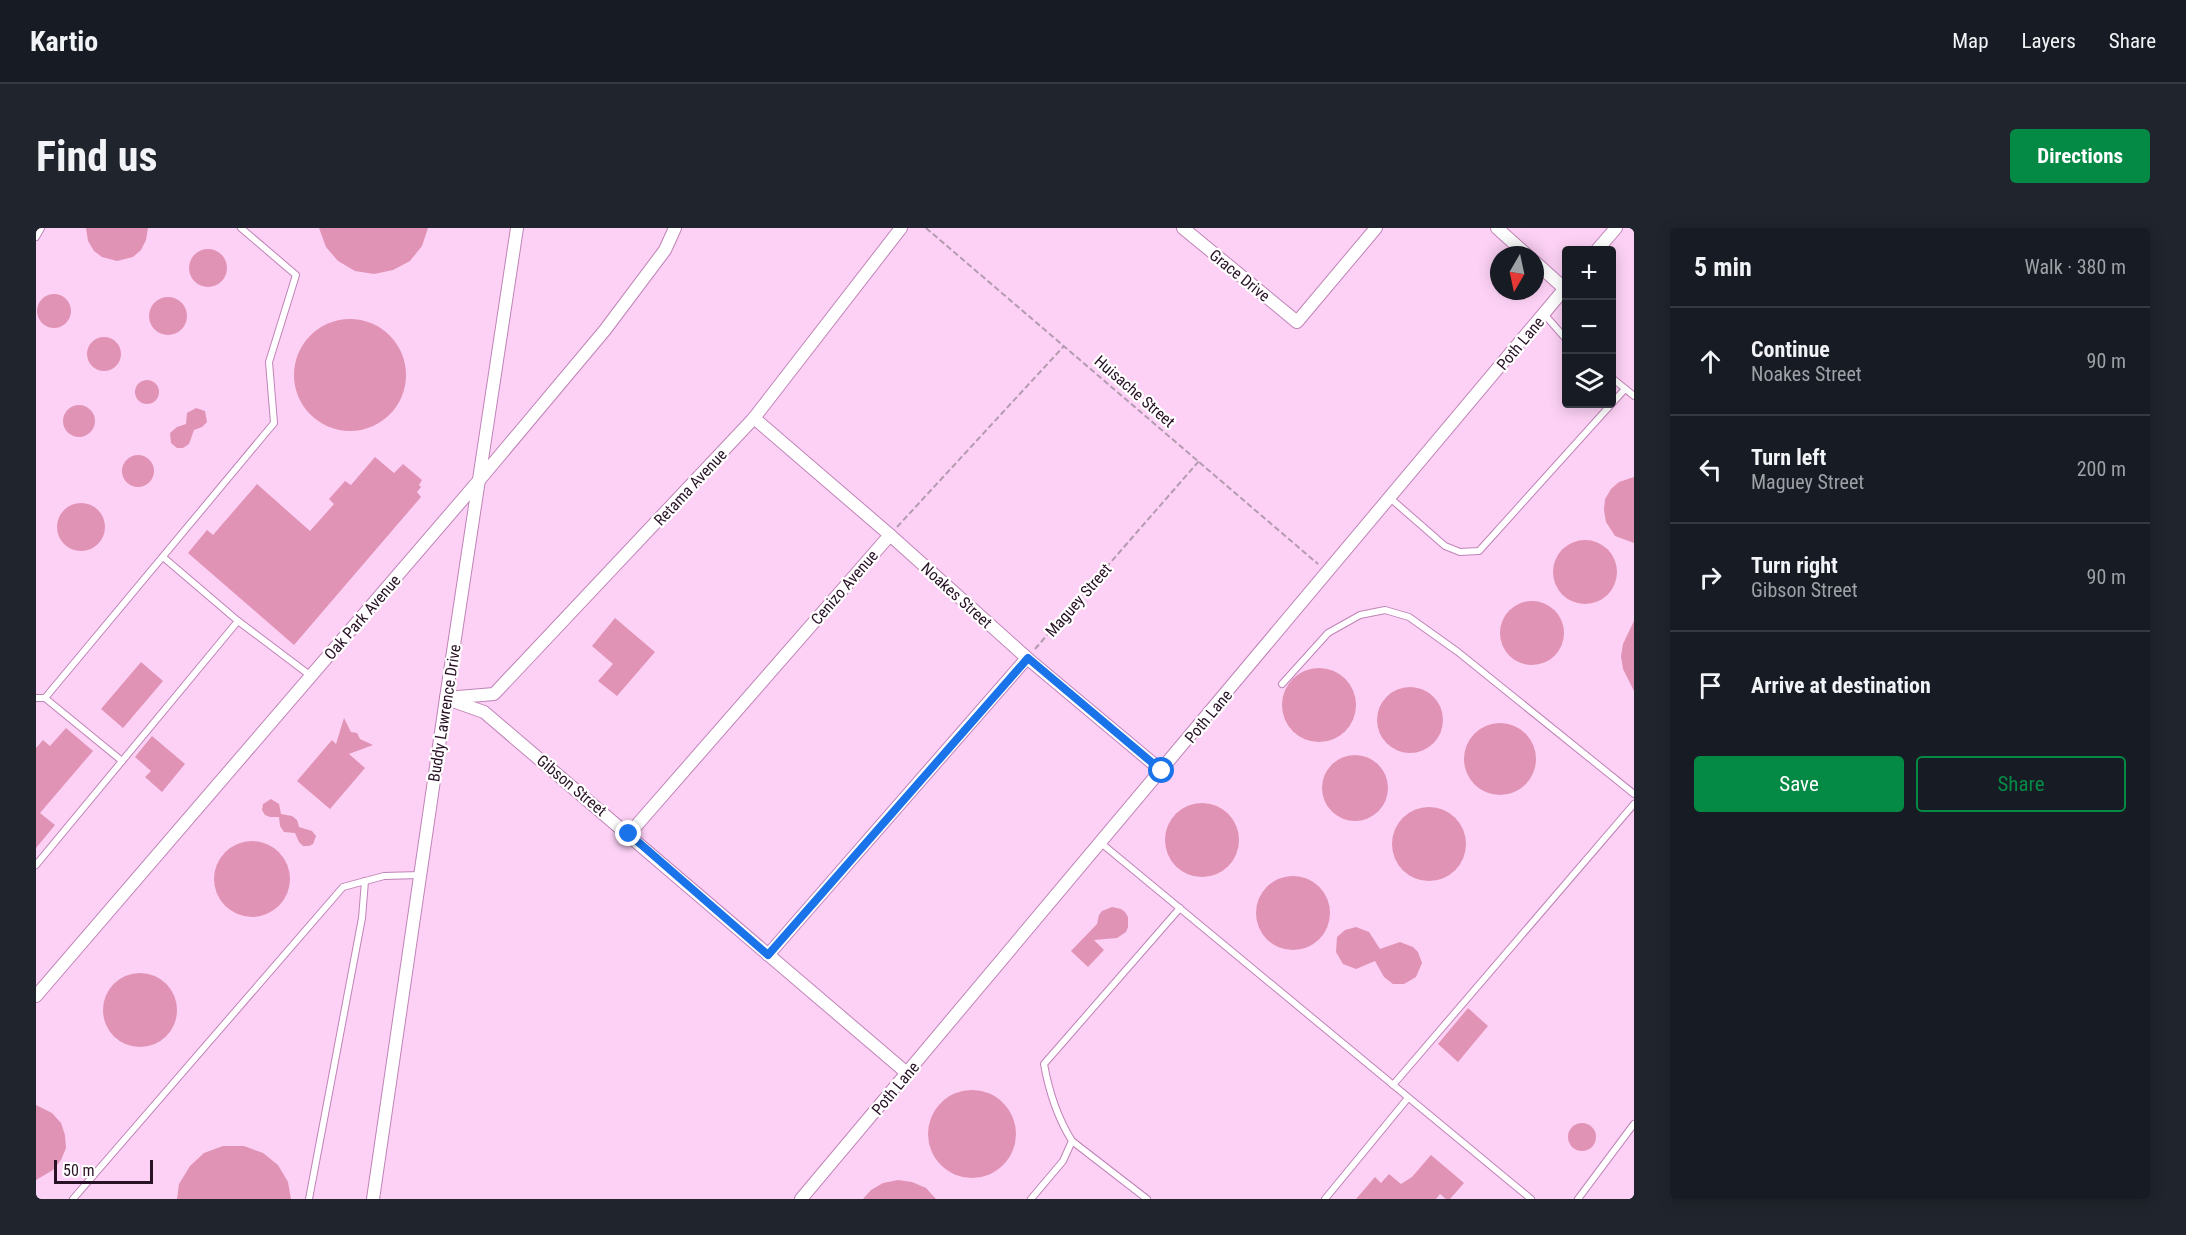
<!DOCTYPE html>
<html lang="en">
<head>
<meta charset="utf-8">
<style>
	:root { --surface:#171b24; --page:#20242c; --text:#f1f3f6; --muted:#9ea1a6; --line:#363941; --accent:#058a46 }
	body { margin:0; font-family:"Roboto Condensed",sans-serif; background:var(--page); color:var(--text) }
	.controls { position:absolute; right:18px; top:18px; display:grid; overflow:hidden; border-radius:6px; box-shadow:0 3px 15px #0003 }
	.controls button { width:54px; height:54px; display:grid; place-items:center; padding:0; border:0; border-bottom:2px solid var(--line); background:var(--surface); color:var(--text); font:30px sans-serif }
	.compass { position:absolute; left:1454px; top:18px; width:54px; height:54px; border-radius:50%; background:var(--surface); box-shadow:0 3px 15px #0003; rotate:189deg }
	.scale { position:absolute; left:18px; bottom:15px; width:99px; box-sizing:border-box; padding-left:6px; border:3px solid #291226; border-top:0; font-size:16px; line-height:21px; white-space:nowrap; color:#291226; -webkit-text-stroke:4px #fff; paint-order:stroke }
	.stop { position:absolute; width:18px; height:18px; margin:-14px; border:4px solid #1a73e8; border-radius:50%; background:#fff }
	.stop.end { background:#1a73e8; border-color:#fff; box-shadow:0 2px 6px #0008 }
	.list { margin:0; padding:0; list-style:none }
	h2 { display:flex; justify-content:space-between; align-items:center; height:78px; margin:0; padding:0 24px; font-size:26px }
	h2 small { font-size:20px; font-weight:400; color:var(--muted) }
	.list li { display:grid; grid-template-columns:39px 1fr auto; gap:18px; align-items:center; box-sizing:border-box; height:108px; padding:0 24px; border-top:2px solid var(--line) }
	.list b { display:block; font-size:22px; white-space:nowrap }
	.list p { margin:0; font-size:20px; white-space:nowrap; color:var(--muted) }
	.list em { font-size:20px; font-style:normal; color:var(--muted) }
	.actions { display:flex; gap:12px; padding:18px 24px }
	.actions a { flex:1; padding:14px 0; border:2px solid var(--accent); border-radius:6px; text-align:center; font-size:21px; color:var(--accent) }
	.actions .main { background:var(--accent); color:#fff }
	.icon { flex:none; width:33px; height:33px; fill:none; stroke:currentColor; stroke-width:2; stroke-linecap:round; stroke-linejoin:round }
	.map { position:relative; flex:none; width:1598px; height:971px; overflow:hidden; border-radius:6px }
	header { display:flex; align-items:center; gap:36px; box-sizing:border-box; height:84px; padding:0 30px; background:var(--surface); border-bottom:2px solid var(--line) }
	header strong { font-size:28px }
	nav { display:flex; gap:33px; margin-inline-start:auto; font-size:21px }
	.intro { display:flex; align-items:center; justify-content:space-between; box-sizing:border-box; height:144px; padding:0 36px }
	h1 { margin:0; font-size:42px }
	.button { padding:15px 27px; border-radius:6px; background:var(--accent); color:#fff; font-size:21px; font-weight:700 }
	main { display:flex; gap:36px; padding:0 36px }
	aside { flex:1; background:var(--surface); border-radius:6px; box-shadow:0 3px 15px #0003 }
	.map>svg:first-child { display:block }
</style>
</head>
<body>
<header>
<strong>Kartio</strong>
<nav><a>Map</a><a>Layers</a><a>Share</a></nav>
</header>
<div class="intro"><h1>Find us</h1><a class="button">Directions</a></div>
<main>
<div class="map">
<svg width="1598" height="971" viewBox="0 0 1598 971">
	<rect width="100%" height="100%" fill="#f9def4"/>
	<path fill="#fcd1f5" fill-rule="evenodd" d="M0,0H1598V971H0ZM1530,22H1576V176H1530ZM1463,27H1499V63H1463Z"/>
	<g fill="#e193b5">
		<path d="M50,0H112L110,12L105,22L97,29L81,33L66,29L58,23L52,13Z"/>
		<path d="M283,0H392L386,18L374,33L357,42L338,46L319,43L302,33L290,19Z"/>
		<circle cx="172" cy="40" r="19"/>
		<circle cx="18" cy="83" r="17"/>
		<circle cx="132" cy="88" r="19"/>
		<circle cx="314" cy="147" r="56"/>
		<circle cx="68" cy="126" r="17"/>
		<circle cx="111" cy="164" r="12"/>
		<circle cx="43" cy="193" r="16"/>
		<path d="M160,180L169,183L171,194L166,199L158,202L153,216L147,220H141L135,215L134,205L141,199L150,196L151,185Z"/>
		<circle cx="102" cy="243" r="16"/>
		<path d="M339,229L358,245L367,236L386,252L383,257L385,259L381,264L385,269L258,417L152,325L171,302L177,307L221,256L274,303L298,276L293,271L309,253L315,257Z"/>
		<path d="M1598,249V315L1579,308L1570,294L1568,282L1569,271L1575,261L1583,254Z"/>
		<circle cx="45" cy="299" r="24"/>
		<circle cx="1549" cy="344" r="32"/>
		<circle cx="1496" cy="405" r="32"/>
		<path d="M579,390L619,424L581,468L562,453L577,436L556,418Z"/>
		<path d="M1598,393V463L1587,441L1585,428L1587,416Z"/>
		<path d="M105,434L127,453L87,500L65,481Z"/>
		<circle cx="1283" cy="477" r="37"/>
		<circle cx="1374" cy="492" r="33"/>
		<path d="M308,490L315,504L321,505L324,511L337,517L313,526L329,540L294,581L261,553L296,512L300,516Z"/>
		<circle cx="1464" cy="531" r="36"/>
		<path d="M30,500L57,523L4,585L19,597L0,620V520L7,512L14,518Z"/>
		<path d="M116,508L149,536L126,564L109,549L115,543L99,529Z"/>
		<circle cx="1319" cy="560" r="33"/>
		<path d="M235,571L243,576L245,586L256,588L261,592L263,599L276,603L280,608L277,616L273,618H267L263,614L259,605L248,604L244,598L243,589H234L229,587L226,582L227,576Z"/>
		<circle cx="1166" cy="612" r="37"/>
		<circle cx="1393" cy="616" r="37"/>
		<circle cx="216" cy="651" r="38"/>
		<circle cx="1257" cy="685" r="37"/>
		<path d="M1076,679L1085,681L1089,684L1092,689V699L1090,704L1081,710L1058,712L1068,722L1052,739L1035,723L1061,696L1063,687L1066,683Z"/>
		<path d="M1320,699L1333,704L1344,721L1364,714L1377,719L1382,724L1386,735L1380,749L1368,756H1357L1348,749L1339,733L1320,741L1307,736L1300,724L1301,709L1309,702Z"/>
		<circle cx="104" cy="782" r="37"/>
		<path d="M1432,780L1452,798L1422,834L1402,816Z"/>
		<circle cx="936" cy="906" r="44"/>
		<path d="M0,877L16,885L25,895L29,907L30,920L25,932L17,942L0,952Z"/>
		<circle cx="1546" cy="909" r="14"/>
		<path d="M187,918H208L227,925L242,937L252,954L255,971H141L143,956L154,938L168,925Z"/>
		<path d="M1395,927L1428,955L1414,971H1410L1404,966L1400,971H1320L1339,949L1345,955L1353,946L1365,956L1376,949Z"/>
		<path d="M862,952L876,954L890,960L900,971H827L835,962L847,955Z"/>
	</g>
	<g fill="none" stroke-linecap="round" stroke-linejoin="round">
		<g stroke="#c083b7" stroke-width="8">
			<g id="lane">
				<path d="M0,9L5,0"/>
				<path d="M1508,86L1530,111"/>
				<path d="M1576,150L1598,168"/>
				<path d="M1354,270L1409,318L1424,324L1443,323L1589,161"/>
				<path d="M127,329L202,393L275,448"/>
				<path d="M1246,456L1292,405L1324,387L1349,382L1373,389L1422,424L1598,566"/>
				<path d="M0,470H9L238,195L233,134L260,47L205,0"/>
				<path d="M9,470L86,533"/>
				<path d="M1065,615L1495,971"/>
				<path d="M0,637L202,393"/>
				<path d="M1357,857L1598,576"/>
				<path d="M1036,913L1111,971"/>
				<path d="M37,971L307,659L348,648L384,647"/>
				<path d="M273,971L326,690L329,653"/>
				<path d="M995,971L1027,933L1036,913C1021,889 1013,864 1008,836L1144,680"/>
				<path d="M1289,971L1372,870"/>
				<path d="M1542,971L1598,896"/>
			</g>
		</g>
		<g stroke="#c083b7" stroke-width="14">
			<g id="street">
				<path d="M1147,0L1261,94L1340,0"/>
				<path d="M1461,0L1491,27"/>
				<path d="M1561,22L1580,0"/>
				<path d="M1499,34L1529,61"/>
				<path d="M718,190L854,307L991,430L1126,543"/>
				<path d="M410,470L458,466L718,190L865,0"/>
				<path d="M414,472L448,484L872,846"/>
				<path d="M593,606L854,307"/>
				<path d="M732,727L991,430"/>
				<path d="M0,768L445,250L569,102L629,22L639,0"/>
				<path d="M337,971L410,470L481,0"/>
				<path d="M765,971L1530,59"/>
			</g>
		</g>
		<g stroke="#b49bb0" stroke-width="2" stroke-dasharray="6 3" stroke-linecap="butt">
			<path d="M890,0L1282,336"/>
			<path d="M861,299L1028,118"/>
			<path d="M999,421L1163,233"/>
		</g>
		<use href="#lane" stroke="#fff" stroke-width="6"/>
		<use href="#street" stroke="#fff" stroke-width="12"/>
	</g>
	<g fill="none" stroke-linecap="round" stroke-linejoin="round">
		<path stroke="#1a73e8" stroke-width="8" d="M593,606L732,727L992,430L1126,543"/>
	</g>
	<g text-anchor="middle" stroke-width="4.5" stroke-linejoin="round" paint-order="stroke">
		<g font-size="16" fill="#291226" stroke="#fff">
			<text transform="translate(1204 47) rotate(39)" y="6">Grace Drive</text>
			<text transform="translate(1484 115) rotate(-50)" y="6">Poth Lane</text>
			<text transform="translate(1099 163) rotate(41)" y="6">Huisache Street</text>
			<text transform="translate(654 259) rotate(-47)" y="6">Retama Avenue</text>
			<text transform="translate(808 359) rotate(-49)" y="6">Cenizo Avenue</text>
			<text transform="translate(921 367) rotate(42)" y="6">Noakes Street</text>
			<text transform="translate(1042 372) rotate(-49)" y="6">Maguey Street</text>
			<text transform="translate(326 389) rotate(-49)" y="6">Oak Park Avenue</text>
			<text transform="translate(408 485) rotate(-81)" y="6">Buddy Lawrence Drive</text>
			<text transform="translate(1172 488) rotate(-50)" y="6">Poth Lane</text>
			<text transform="translate(536 557) rotate(40)" y="6">Gibson Street</text>
			<text transform="translate(859 860) rotate(-50)" y="6">Poth Lane</text>
		</g>
	</g>
</svg>
<div class="controls">
<button>+</button>
<button>−</button>
<button><svg class="icon" aria-label="layers" viewBox="0 0 24 24"><path d="M12 4l9 5-9 5-9-5zM3 14l9 5 9-5"/></svg></button>
</div>
<svg class="compass" viewBox="-18 -18 36 36"><path d="M0-13l5 13h-10z" fill="#e53935"/><path d="M0 13l5-13h-10z" fill="#9ea1a6"/></svg>
<div class="scale">50 m</div>
<div class="stop" style="left:1126px;top:543px"></div>
<div class="stop end" style="left:593px;top:606px"></div>
</div>
<aside>
<h2>5 min<small>Walk · 380 m</small></h2>
<ul class="list">
<li><svg class="icon" aria-label="ahead" viewBox="0 0 24 24"><path d="M12 20V5M6 11l6-6 6 6"/></svg><div><b>Continue</b><p>Noakes Street</p></div><em>90 m</em></li>
<li><svg class="icon" aria-label="left" viewBox="0 0 24 24"><path d="M17 20v-9H6M10 6l-5 5 5 5"/></svg><div><b>Turn left</b><p>Maguey Street</p></div><em>200 m</em></li>
<li><svg class="icon" aria-label="right" viewBox="0 0 24 24"><path d="M7 20v-9h11M14 6l5 5-5 5"/></svg><div><b>Turn right</b><p>Gibson Street</p></div><em>90 m</em></li>
<li><svg class="icon" aria-label="arrive" viewBox="0 0 24 24"><path d="M6 21V4h12l-3 4 3 4H6"/></svg><div><b>Arrive at destination</b></div></li>
</ul>
<div class="actions"><a class="main">Save</a><a>Share</a></div>
</aside>
</main>
</body>
</html>
